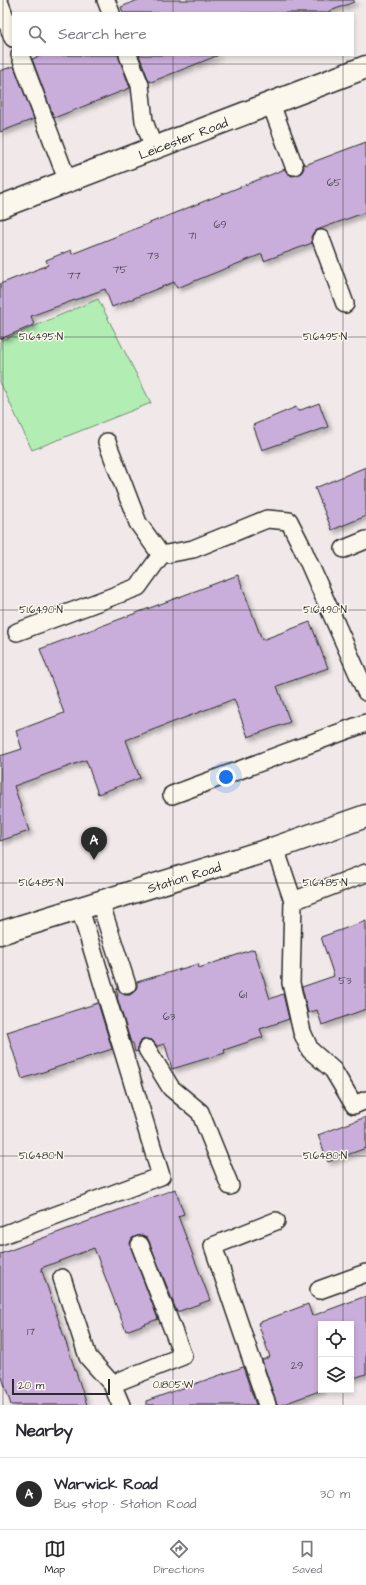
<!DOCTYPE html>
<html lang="en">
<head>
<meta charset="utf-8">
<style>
	:root { --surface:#fff; --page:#f2f2f3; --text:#2b2b33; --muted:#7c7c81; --line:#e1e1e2; --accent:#2b2b2b }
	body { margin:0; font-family:"Architects Daughter",sans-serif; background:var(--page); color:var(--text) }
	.controls { position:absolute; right:12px; bottom:12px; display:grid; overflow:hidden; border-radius:0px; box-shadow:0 2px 6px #0003 }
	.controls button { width:36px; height:36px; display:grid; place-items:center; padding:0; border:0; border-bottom:1px solid var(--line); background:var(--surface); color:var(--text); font:20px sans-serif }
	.scale { position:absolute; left:12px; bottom:10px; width:98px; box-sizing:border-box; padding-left:4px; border:2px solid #2b2b2b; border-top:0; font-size:11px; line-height:14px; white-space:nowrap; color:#2b2b2b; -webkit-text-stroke:3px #fbf7ec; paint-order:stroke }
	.you { position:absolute; left:226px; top:777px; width:14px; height:14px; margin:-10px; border:3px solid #fff; border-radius:50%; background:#1a73e8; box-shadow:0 0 0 6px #1a73e833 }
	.badge { display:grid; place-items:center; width:26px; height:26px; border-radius:50%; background:var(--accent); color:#fff; font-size:13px; font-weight:700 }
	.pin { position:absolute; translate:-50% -33px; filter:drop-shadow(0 1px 2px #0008) }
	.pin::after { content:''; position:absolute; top:21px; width:14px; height:12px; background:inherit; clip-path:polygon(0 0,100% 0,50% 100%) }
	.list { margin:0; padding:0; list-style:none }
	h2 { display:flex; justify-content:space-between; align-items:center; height:52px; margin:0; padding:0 16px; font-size:17px }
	h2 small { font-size:13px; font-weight:400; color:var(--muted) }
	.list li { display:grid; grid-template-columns:26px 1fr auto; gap:12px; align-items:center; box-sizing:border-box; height:72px; padding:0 16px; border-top:1px solid var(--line) }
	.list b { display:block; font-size:15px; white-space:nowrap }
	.list p { margin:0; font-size:13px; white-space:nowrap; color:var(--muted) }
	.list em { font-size:13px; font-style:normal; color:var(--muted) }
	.icon { flex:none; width:22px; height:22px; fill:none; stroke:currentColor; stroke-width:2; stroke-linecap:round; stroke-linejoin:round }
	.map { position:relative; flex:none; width:366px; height:1405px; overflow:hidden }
	.search { position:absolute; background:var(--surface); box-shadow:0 2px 6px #0003; left:12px; right:12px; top:12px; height:44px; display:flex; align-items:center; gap:10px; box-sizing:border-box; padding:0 14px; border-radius:0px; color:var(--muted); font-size:15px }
	.sheet { height:124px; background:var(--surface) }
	nav { display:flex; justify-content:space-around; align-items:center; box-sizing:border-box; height:56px; border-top:1px solid var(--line); background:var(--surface); font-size:11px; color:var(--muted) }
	nav a { display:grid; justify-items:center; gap:2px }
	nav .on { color:var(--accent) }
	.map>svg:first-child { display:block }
</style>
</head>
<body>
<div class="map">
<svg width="366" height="1405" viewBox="0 0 366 1405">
	<defs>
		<filter id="shadow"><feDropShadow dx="3.5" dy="3.5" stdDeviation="2" flood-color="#0004"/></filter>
	</defs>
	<rect width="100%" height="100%" fill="#f1e8e9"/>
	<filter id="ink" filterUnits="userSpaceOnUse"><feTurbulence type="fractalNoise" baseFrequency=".025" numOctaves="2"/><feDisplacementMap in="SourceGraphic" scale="8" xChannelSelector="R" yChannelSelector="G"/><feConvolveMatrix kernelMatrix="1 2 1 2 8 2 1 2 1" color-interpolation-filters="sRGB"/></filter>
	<g filter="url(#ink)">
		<path fill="#b2eeb4" stroke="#6e8c70" d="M98,299L151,403L32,450L0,382V341Z"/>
		<g fill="#c9aedb" stroke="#2b2b2b" filter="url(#shadow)">
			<path d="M138,0H354V2L325,13H123L121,7Z"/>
			<path d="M43,55H118L130,88L54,118L32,59Z"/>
			<path d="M139,55H219L151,82L149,81Z"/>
			<path d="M14,66L34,119L0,132V71Z"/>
			<path d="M366,142V212L317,230L313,233L311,237L312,243L264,261L262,254L177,288L174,282L112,307L105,289L31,316L34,325L0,339V284L48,265L46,260L71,250L72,254L285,169L287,173L292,176L298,175L302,172L304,168L303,162L305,165Z"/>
			<path d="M319,403L328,427L262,450L253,425L296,407L298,411Z"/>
			<path d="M366,467V516L332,530L315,488Z"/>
			<path d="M238,575L262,640L310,622L328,668L277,686L290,722L248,737L234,699L126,740L140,778L98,794L86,760L14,786L29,831L0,841V756L22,749L16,731L64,713L40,649Z"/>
			<path d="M366,921V1009L322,1025L317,1010L308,1013L302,987L334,976L321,937Z"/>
			<path d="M254,949L270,999L283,994L289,1019L260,1029L263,1037L224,1050L225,1053L172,1069L165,1044L157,1046L152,1040L146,1039L142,1040L138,1044V1051L135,1052L133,1043H131L117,997L118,996L116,989L118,988L121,993L125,995H130L135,991L137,987V982L198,964L199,968Z"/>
			<path d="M98,1003L112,1049L22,1079L7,1032Z"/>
			<path d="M366,1117V1148L328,1162L318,1135Z"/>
			<path d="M175,1189L184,1214L178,1216L210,1300L177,1312L149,1241L147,1237L142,1235L137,1236L132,1238L130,1243L131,1248L158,1319L126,1331L94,1248L41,1268L87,1405H11L0,1371V1254Z"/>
			<path d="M366,1296V1374L351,1379V1324H321L322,1390L281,1405H277L262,1360L270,1357L258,1323L308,1304L312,1316Z"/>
			<path d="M243,1367L256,1405H146V1401Z"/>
		</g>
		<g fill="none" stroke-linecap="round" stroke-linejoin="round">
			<g stroke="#2b2b2b" stroke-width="20">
				<g id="lane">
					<path d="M106,0L111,13"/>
					<path d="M0,4L13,38"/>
					<path d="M20,55L68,182"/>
					<path d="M128,55L140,85L144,121L154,149"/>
					<path d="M271,104L294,166"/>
					<path d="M321,239L345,304"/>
					<path d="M107,442L138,523L161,555L193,549L267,519L289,521L301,545L366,692"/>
					<path d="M344,549L366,540"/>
					<path d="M17,632L138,587L161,555"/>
					<path d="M172,795L366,723"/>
					<path d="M275,848L293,901L291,983L302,1032L310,1050L333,1070L354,1105L366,1100"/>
					<path d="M293,901L366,873"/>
					<path d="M100,902L127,985"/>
					<path d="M147,1049L171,1088L200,1112L230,1186"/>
					<path d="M0,1236L161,1176L80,909"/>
					<path d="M62,1278L88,1357L112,1384L121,1405"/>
					<path d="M319,1290L366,1273"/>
					<path d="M112,1384L183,1356L140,1245"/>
					<path d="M267,1405L213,1246L276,1221"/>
				</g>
			</g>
			<g stroke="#2b2b2b" stroke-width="25">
				<path id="street" d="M0,207L366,67"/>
			</g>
			<g stroke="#2b2b2b" stroke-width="25">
				<path id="primary" d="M0,933L275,848L366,816"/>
			</g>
			<use href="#lane" stroke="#fbf7ec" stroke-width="17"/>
			<use href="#street" stroke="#fbf7ec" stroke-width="22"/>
			<use href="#primary" stroke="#fbf7ec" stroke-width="22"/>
		</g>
	</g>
	<path fill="none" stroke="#2b2b2b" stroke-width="1" stroke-opacity="0.45" d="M3,0V1405M173,0V13M343,0V13M173,55V1405M343,55V1324M0,64H366M0,337H366M0,610H366M0,883H366M0,1156H366M343,1390V1405"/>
	<g text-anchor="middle" stroke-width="3" stroke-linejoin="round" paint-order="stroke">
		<g font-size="11" fill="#524c57">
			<text x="334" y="186">65</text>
			<text x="220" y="228">69</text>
			<text x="192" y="239">71</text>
			<text x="153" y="259">73</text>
			<text x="120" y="273">75</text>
			<text x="74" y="279">77</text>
			<text x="345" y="984">53</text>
			<text x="243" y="998">61</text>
			<text x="169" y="1020">63</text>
			<text x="31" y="1335">17</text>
			<text x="297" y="1369">29</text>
		</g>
		<g font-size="13" fill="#2b2b2b" stroke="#fbf7ec">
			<text transform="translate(183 138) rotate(-21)" y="5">Leicester Road</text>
			<text transform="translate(184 877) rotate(-17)" y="5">Station Road</text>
		</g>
	</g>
	<g font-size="10" text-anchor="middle" fill="#2b2b2b" stroke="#fbf7ec" stroke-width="3" stroke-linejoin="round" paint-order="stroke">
		<text x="41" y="340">51.6495°N</text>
		<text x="325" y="340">51.6495°N</text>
		<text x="41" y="613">51.6490°N</text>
		<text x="325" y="613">51.6490°N</text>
		<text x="41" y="886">51.6485°N</text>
		<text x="325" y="886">51.6485°N</text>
		<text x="41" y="1159">51.6480°N</text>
		<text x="325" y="1159">51.6480°N</text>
		<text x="173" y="1388">0.1805°W</text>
	</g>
</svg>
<div class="controls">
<button><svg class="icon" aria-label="locate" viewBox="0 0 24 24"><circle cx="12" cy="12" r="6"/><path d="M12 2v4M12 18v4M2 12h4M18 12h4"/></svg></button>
<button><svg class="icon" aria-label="layers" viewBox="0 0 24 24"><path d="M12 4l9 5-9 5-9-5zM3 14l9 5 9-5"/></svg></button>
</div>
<div class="scale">20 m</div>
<div class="you"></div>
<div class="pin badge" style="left:94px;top:860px">A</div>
<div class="search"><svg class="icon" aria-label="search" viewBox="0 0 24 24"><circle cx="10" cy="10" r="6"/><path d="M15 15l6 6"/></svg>Search here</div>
</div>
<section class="sheet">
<h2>Nearby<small></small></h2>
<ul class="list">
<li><span class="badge">A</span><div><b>Warwick Road</b><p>Bus stop · Station Road</p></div><em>30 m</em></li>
</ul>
</section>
<nav>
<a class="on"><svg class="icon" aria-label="map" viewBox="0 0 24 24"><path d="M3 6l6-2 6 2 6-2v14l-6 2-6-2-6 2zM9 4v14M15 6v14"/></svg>Map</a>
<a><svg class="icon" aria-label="directions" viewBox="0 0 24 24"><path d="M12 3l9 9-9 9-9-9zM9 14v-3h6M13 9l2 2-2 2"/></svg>Directions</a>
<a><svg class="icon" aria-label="saved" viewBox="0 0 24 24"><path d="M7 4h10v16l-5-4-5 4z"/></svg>Saved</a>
</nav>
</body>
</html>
